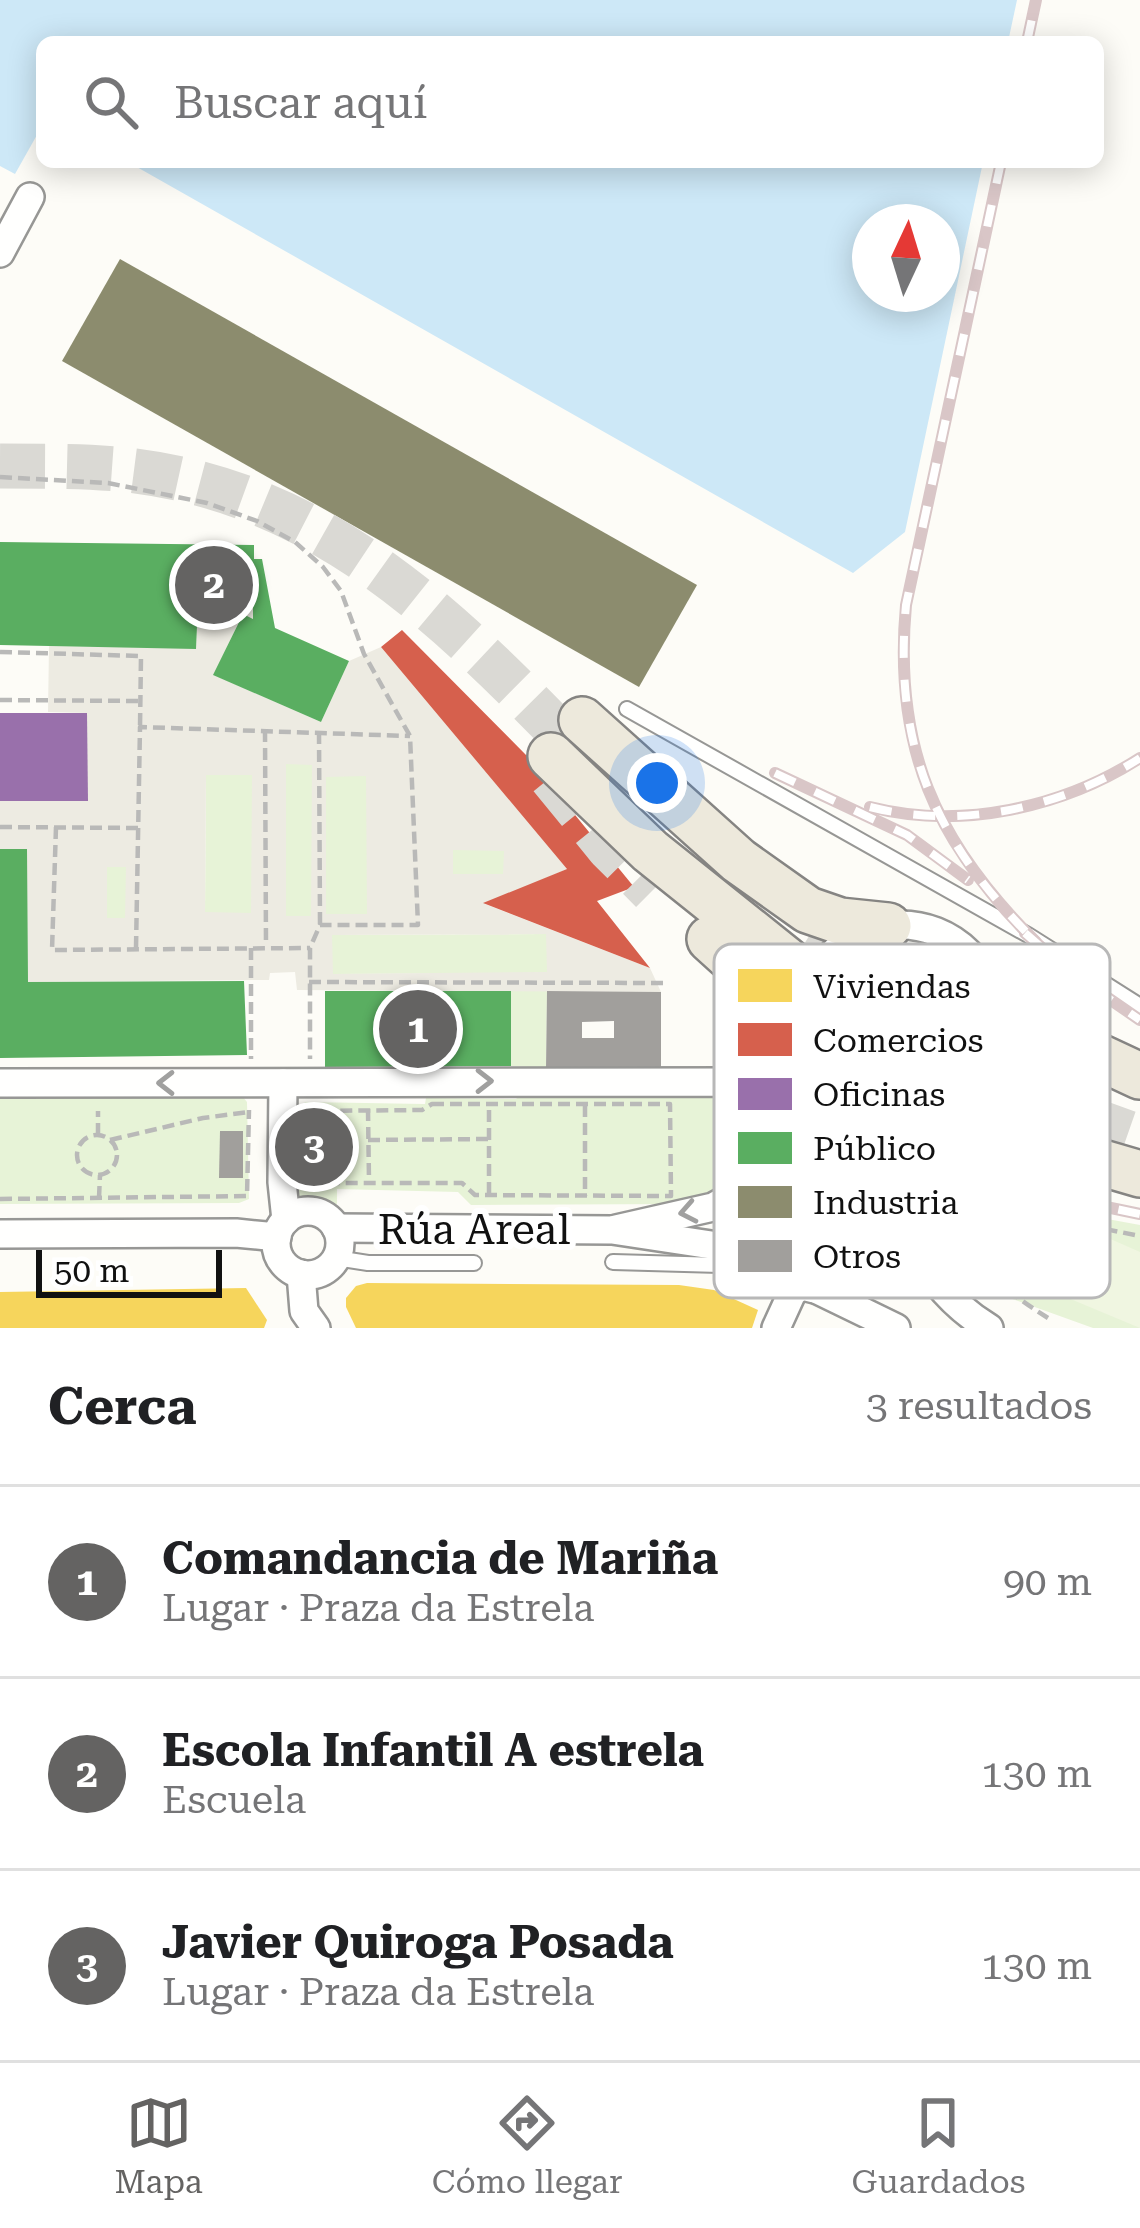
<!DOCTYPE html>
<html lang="es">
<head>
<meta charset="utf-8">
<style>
	:root { --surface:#fff; --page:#f2f2f2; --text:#202124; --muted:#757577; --line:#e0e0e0; --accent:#646362 }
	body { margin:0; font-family:"Roboto Serif",serif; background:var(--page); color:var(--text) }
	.compass { position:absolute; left:852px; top:204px; width:108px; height:108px; border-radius:50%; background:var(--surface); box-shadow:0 6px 30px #0003; rotate:4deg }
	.scale { position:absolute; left:36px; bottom:30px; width:186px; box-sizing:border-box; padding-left:12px; border:6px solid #111; border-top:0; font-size:33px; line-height:42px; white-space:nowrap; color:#111; -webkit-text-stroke:9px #fff; paint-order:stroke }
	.you { position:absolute; left:657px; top:783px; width:42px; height:42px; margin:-30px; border:9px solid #fff; border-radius:50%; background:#1a73e8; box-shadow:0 0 0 18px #1a73e833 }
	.badge { display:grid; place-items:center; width:78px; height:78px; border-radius:50%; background:var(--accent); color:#fff; font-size:39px; font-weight:700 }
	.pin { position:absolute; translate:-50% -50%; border:6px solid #fff; box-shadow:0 3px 12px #0006 }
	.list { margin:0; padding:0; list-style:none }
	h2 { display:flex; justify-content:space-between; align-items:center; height:156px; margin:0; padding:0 48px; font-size:51px }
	h2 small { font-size:39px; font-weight:400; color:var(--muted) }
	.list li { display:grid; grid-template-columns:78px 1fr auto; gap:36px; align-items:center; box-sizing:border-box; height:192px; padding:0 48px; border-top:3px solid var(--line) }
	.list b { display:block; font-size:45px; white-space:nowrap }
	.list p { margin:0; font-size:39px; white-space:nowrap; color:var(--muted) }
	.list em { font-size:39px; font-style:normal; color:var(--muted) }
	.icon { flex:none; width:66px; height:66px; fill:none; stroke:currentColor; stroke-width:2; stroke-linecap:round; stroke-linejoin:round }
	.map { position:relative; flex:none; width:1140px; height:1328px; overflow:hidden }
	.search { position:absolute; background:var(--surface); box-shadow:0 6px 30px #0003; left:36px; right:36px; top:36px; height:132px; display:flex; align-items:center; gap:30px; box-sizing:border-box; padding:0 42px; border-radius:18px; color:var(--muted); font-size:45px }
	.sheet { height:732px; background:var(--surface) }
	nav { display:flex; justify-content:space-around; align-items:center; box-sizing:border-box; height:168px; border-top:3px solid var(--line); background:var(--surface); font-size:33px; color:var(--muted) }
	nav a { display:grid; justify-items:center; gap:6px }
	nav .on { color:var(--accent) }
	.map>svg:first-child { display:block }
</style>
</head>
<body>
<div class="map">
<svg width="1140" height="1328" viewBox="0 0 1140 1328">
	<rect width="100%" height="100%" fill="#fdfcf7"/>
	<g fill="#e7f3d7">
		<rect x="285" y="764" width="27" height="152"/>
		<path d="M206,774L252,775V913H205Z"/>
		<rect x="326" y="776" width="41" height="138"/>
		<rect x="452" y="850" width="52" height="24"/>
		<path d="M107,866L126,867V918H107Z"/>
		<path d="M547,934V973L332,974V935Z"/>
		<path d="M511,991H547L546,1068L511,1066Z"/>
		<path d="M528,1087L738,1089L756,1105C751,1162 737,1189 679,1204L471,1205L458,1192L337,1189V1204L301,1200L296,1191L295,1117L305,1102L425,1104L426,1098L516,1099Z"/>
		<path d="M0,1094L241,1095L247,1102L249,1199L239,1203L0,1204Z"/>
		<path d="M933,1187L1140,1225V1328H1093L993,1292C957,1264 945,1229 933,1187Z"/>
	</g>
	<path fill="#f0f6e1" d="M1090,1230L1140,1252V1328L1061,1295Z"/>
	<path fill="#edebe2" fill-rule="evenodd" d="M198,603L253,604V619L242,615L214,675L321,722L349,661L381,647L567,869L485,904L650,968L661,992L297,990L295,972L270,973L269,980L28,982L0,849V801H87V713L48,712L49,646L196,648ZM286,764L312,765L311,916H286ZM206,775H252L251,913L205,912ZM366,776L367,914H326V777ZM453,850L504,851L503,874H453ZM107,867H126L125,918H107ZM332,935L546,934L547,972L333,974Z"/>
	<g fill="#cde8f7" fill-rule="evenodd">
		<path d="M0,0H1017L1008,42H42V126L15,174L0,166Z"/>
		<path d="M128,162H983L905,532L853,573ZM942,222V294H870V222Z"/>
	</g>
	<g fill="#f6d55c">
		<path d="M367,1283L679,1285L714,1290L758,1310L752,1328H356L346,1307V1298L356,1286Z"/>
		<path d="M246,1288L267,1320L264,1328H0V1292Z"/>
	</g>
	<path fill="#d6604d" d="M402,630L526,755L634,887L597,901L650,968L483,903L567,869L381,647Z"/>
	<path fill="#9970ab" d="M0,713H87L88,801H0Z"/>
	<g fill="#5aae61">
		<path d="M0,542L254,545V559H262L275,628L349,661L321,722L213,675L243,614L253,619V604L198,603L196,649L0,645Z"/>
		<path d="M0,849H27L28,982L244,981L247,1055L0,1058Z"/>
		<path d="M325,991H511V1066L325,1067Z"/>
	</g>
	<path fill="#8c8c6e" d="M120,259L697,585L639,687L62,361Z"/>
	<g fill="#a19f9c" fill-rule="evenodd">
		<path d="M547,991L661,992V1068H546ZM614,1021V1038H582V1022Z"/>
		<path d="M220,1131H243V1178H219Z"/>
	</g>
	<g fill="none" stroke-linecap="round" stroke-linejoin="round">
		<g stroke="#dad9d4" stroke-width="45" stroke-dasharray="45 22" stroke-linecap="butt">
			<path d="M0,466C43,466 86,466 128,470C316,492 437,607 563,736"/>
			<path d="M551,777L609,848L652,891"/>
			<path d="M806,941L938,1023"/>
			<path d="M790,963C896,1043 1015,1094 1140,1137"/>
		</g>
		<g stroke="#979795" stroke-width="18">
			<g id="lane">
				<path d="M627,709L1028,935L1140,1006"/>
				<path d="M336,1258L368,1263H474"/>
				<path d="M613,1262L720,1265L756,1280L788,1282"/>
			</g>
		</g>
		<g stroke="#979795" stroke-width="32">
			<g id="street">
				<path d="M0,253L30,197"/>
				<circle cx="901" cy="1020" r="95"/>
				<path d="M0,1083L739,1082C778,1088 764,1148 762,1177"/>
				<path d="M283,1083L282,1182L286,1220"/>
				<circle cx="827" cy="1215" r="75"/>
				<path d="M787,1151L790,1131L816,1065"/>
				<path d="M898,1190L906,1148L921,1113"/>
				<circle cx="308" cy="1243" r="32"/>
				<path d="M902,1224C925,1270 945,1301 989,1328"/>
				<path d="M336,1228L612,1230L718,1246L768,1262"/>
				<path d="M616,1229L713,1207L760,1181"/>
				<path d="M0,1234L236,1233L277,1237"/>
				<path d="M301,1274L304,1311L316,1328"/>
				<path d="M818,1290L896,1328"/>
				<path d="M776,1328L792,1293L800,1286"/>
			</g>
		</g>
		<g stroke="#858482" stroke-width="50">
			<g id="primary">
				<path d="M582,720L739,861L808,910L840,921L888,926"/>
				<path d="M551,756L650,851L790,963"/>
				<path d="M710,939L806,1026"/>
				<path d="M986,977L1052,1035L1140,1076"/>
				<path d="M938,1107L1034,1143L1140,1174"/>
			</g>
		</g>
		<g stroke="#b9b9b8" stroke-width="4.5" stroke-dasharray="12 6" stroke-linecap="butt">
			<path d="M0,477L108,483L207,503L257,521L295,542L323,567L341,591L364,654L410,736L418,925H320L310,948V1059"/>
			<path d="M0,652L141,656L140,727"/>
			<path d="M0,700L138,701"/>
			<path d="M265,730L266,946"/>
			<path d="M319,732L320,924"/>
			<path d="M0,827L138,828"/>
			<path d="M56,827L52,950L310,948"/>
			<path d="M136,948L140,727L410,736"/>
			<path d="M251,948V1059"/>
			<path d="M309,982L666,983"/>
			<path d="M432,1104H670L671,1196L475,1195L462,1183H304V1111L422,1110Z"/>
			<path d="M585,1105V1196"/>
			<path d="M368,1109L369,1181"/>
			<path d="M489,1110V1195"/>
			<circle cx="97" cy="1155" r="20"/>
			<path d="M98,1135V1111"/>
			<path d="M110,1140L203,1118L249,1112"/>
			<path d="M368,1140L489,1139"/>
			<path d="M99,1198L100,1175"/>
			<path d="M0,1199L247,1196L249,1110"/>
			<path d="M1066,1234L1002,1224L998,1227C989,1256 1011,1290 1041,1292L1072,1222"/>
			<path d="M951,1253C989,1235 1020,1238 1055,1261"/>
			<path d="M998,1259L1020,1262L1049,1277"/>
			<path d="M1048,1318C1012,1295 961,1263 990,1215L1010,1210L1140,1236"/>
		</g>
		<use href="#lane" stroke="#fffffe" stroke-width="14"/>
		<use href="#street" stroke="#fffffe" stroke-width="27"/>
		<use href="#primary" stroke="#ede9dc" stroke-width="45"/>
		<g stroke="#d9c6c7" stroke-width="12">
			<g id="rail">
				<path d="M1027,42L1036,0"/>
				<path d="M1001,162L906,605C893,747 935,842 1036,942"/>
				<path d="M775,773L907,835L968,880"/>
				<path d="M870,807C961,830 1062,808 1140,758"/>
				<path d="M1025,933L1066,969L1140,1020"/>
				<path d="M946,1174L1140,1214"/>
			</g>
		</g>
		<use href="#rail" stroke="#fff" stroke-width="8" stroke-dasharray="22" stroke-linecap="butt"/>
	</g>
	<defs><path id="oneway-chevron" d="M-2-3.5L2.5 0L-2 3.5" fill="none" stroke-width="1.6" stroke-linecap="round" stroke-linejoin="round" transform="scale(3)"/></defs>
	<g stroke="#a0a09f">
		<use href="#oneway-chevron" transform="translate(484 1081)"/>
		<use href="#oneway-chevron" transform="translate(166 1083) rotate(-180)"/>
		<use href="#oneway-chevron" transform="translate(688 1212) rotate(169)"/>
	</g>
	<g text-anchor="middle" stroke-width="12" stroke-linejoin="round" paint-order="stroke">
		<g font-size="42" fill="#111" stroke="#fff">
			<text x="474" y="1244">Rúa Areal</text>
		</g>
	</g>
	<rect x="714" y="944" width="396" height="354" rx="18" fill="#fff" stroke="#b8b8b8" stroke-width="3"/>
	<rect x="738" y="969" width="54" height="33" fill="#f6d55c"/>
	<rect x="738" y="1023" width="54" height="33" fill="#d6604d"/>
	<rect x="738" y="1078" width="54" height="32" fill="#9970ab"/>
	<rect x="738" y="1132" width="54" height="32" fill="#5aae61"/>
	<rect x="738" y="1186" width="54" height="32" fill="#8c8c6e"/>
	<rect x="738" y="1240" width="54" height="32" fill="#a19f9c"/>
	<g font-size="33" fill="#111">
		<text x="813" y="998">Viviendas</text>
		<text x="813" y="1052">Comercios</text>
		<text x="813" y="1106">Oficinas</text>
		<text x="813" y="1160">Público</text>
		<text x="813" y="1214">Industria</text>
		<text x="813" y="1268">Otros</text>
	</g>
</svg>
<svg class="compass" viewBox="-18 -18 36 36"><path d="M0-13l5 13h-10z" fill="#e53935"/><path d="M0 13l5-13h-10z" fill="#757577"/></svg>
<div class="scale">50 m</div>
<div class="you"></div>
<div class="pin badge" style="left:418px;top:1029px">1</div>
<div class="pin badge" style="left:214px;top:585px">2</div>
<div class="pin badge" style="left:314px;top:1147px">3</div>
<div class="search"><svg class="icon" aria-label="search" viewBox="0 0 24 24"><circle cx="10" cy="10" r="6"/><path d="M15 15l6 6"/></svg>Buscar aquí</div>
</div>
<section class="sheet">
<h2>Cerca<small>3 resultados</small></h2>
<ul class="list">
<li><span class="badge">1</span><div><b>Comandancia de Mariña</b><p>Lugar · Praza da Estrela</p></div><em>90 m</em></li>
<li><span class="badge">2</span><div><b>Escola Infantil A estrela</b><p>Escuela</p></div><em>130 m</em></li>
<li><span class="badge">3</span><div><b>Javier Quiroga Posada</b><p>Lugar · Praza da Estrela</p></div><em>130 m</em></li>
</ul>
</section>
<nav>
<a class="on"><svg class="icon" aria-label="map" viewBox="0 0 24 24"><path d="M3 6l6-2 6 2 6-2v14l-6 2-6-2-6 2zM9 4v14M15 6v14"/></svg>Mapa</a>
<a><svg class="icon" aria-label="directions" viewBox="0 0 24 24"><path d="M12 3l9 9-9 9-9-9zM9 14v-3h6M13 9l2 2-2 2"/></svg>Cómo llegar</a>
<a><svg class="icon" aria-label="saved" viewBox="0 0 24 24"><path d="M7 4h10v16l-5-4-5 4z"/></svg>Guardados</a>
</nav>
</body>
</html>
